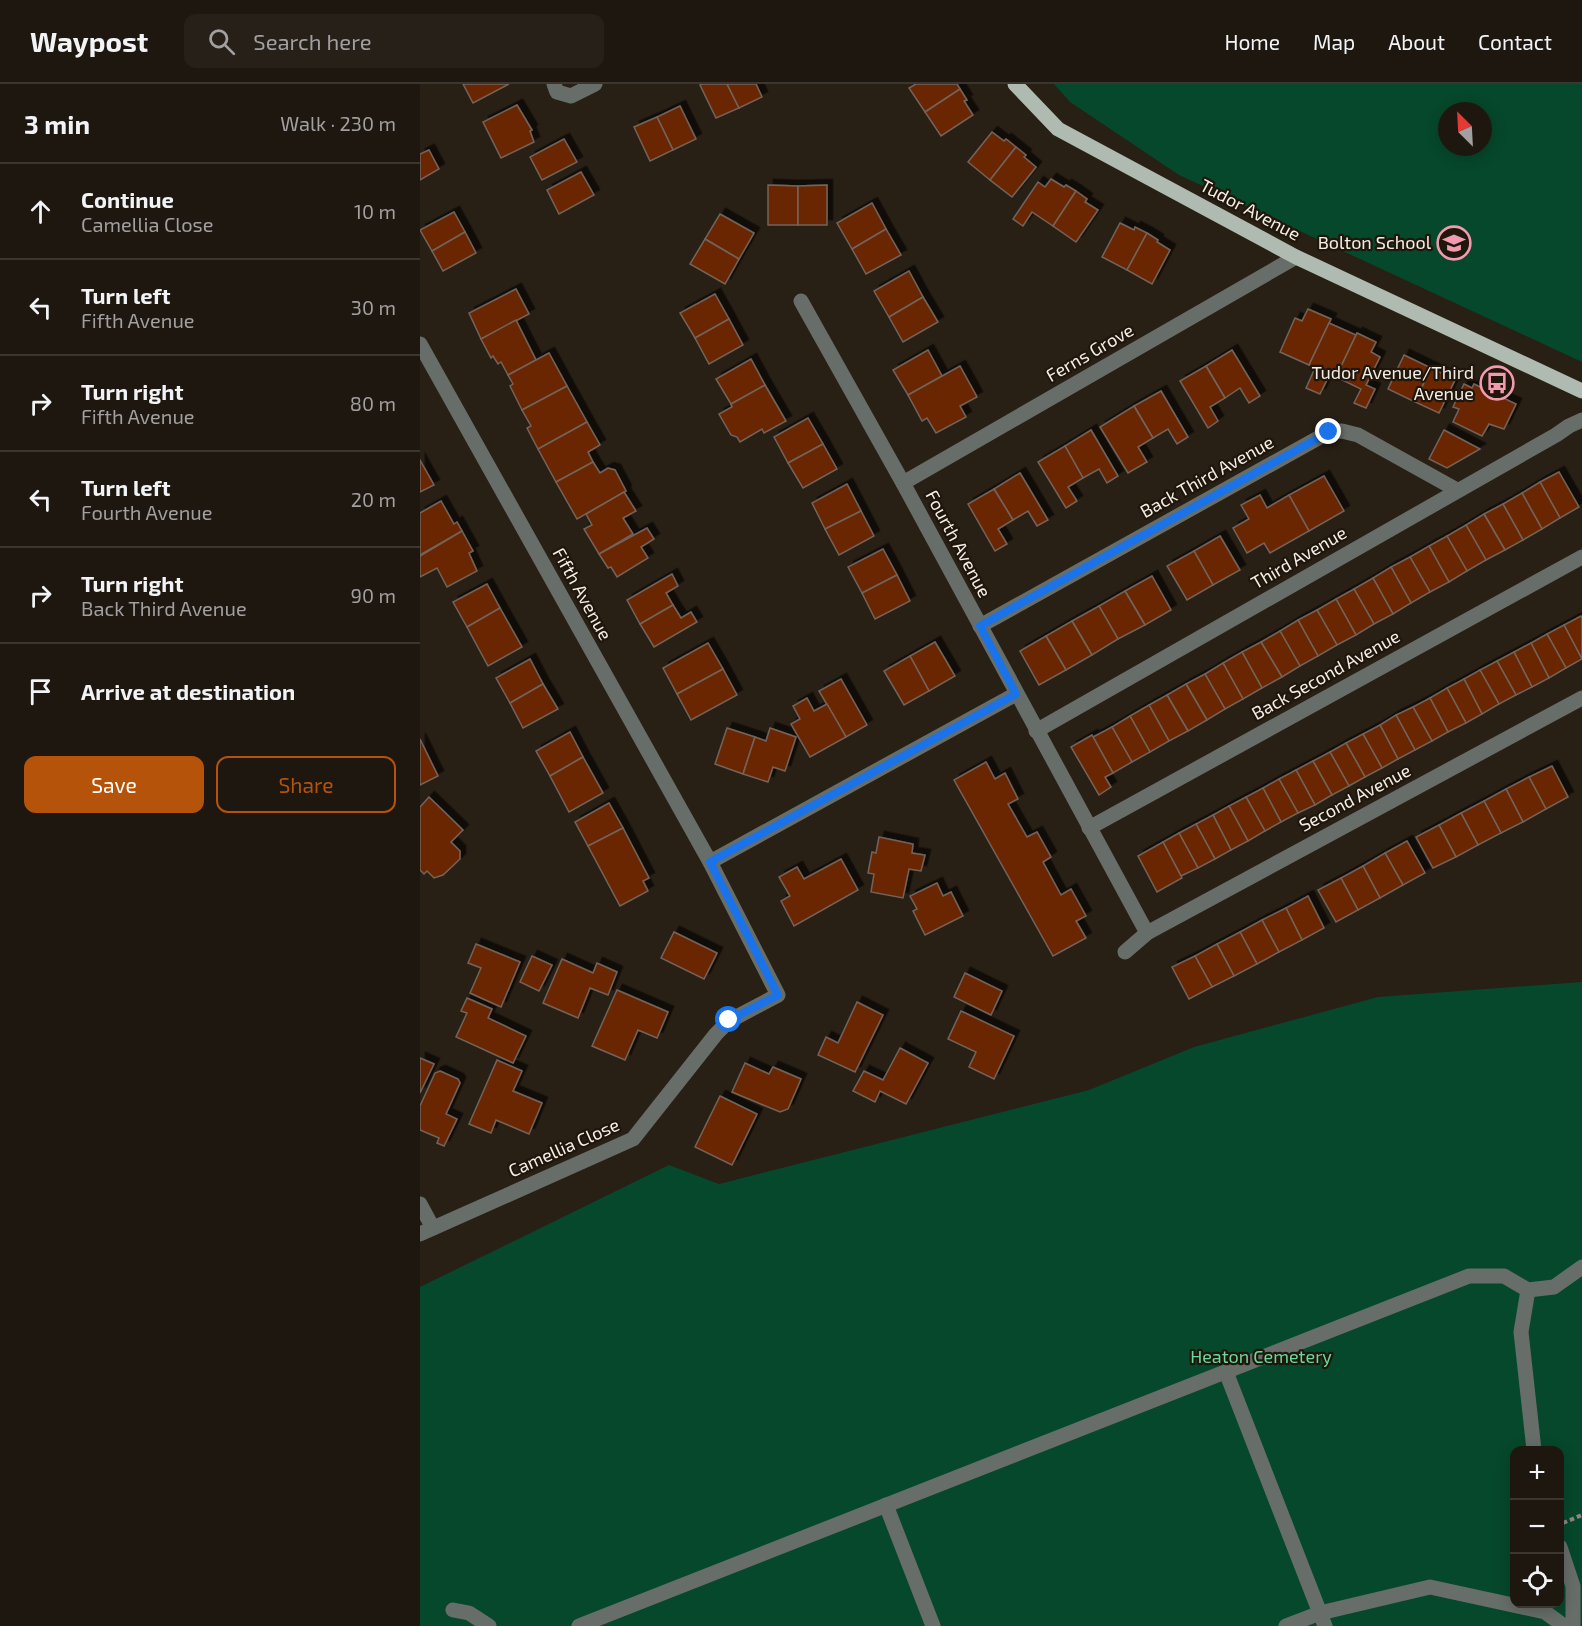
<!DOCTYPE html>
<html lang="en">
<head>
<meta charset="utf-8">
<style>
	:root { --surface:#1e1710; --page:#262019; --text:#f1f3f6; --muted:#a19f9f; --line:#3c3630; --accent:#b45309 }
	body { margin:0; font-family:"Exo 2",sans-serif; background:var(--page); color:var(--text) }
	.controls { position:absolute; right:18px; bottom:18px; display:grid; overflow:hidden; border-radius:12px; box-shadow:0 3px 15px #0003 }
	.controls button { width:54px; height:54px; display:grid; place-items:center; padding:0; border:0; border-bottom:2px solid var(--line); background:var(--surface); color:var(--text); font:30px sans-serif }
	.compass { position:absolute; left:1018px; top:18px; width:54px; height:54px; border-radius:50%; background:var(--surface); box-shadow:0 3px 15px #0003; rotate:336deg }
	.stop { position:absolute; width:18px; height:18px; margin:-14px; border:4px solid #1a73e8; border-radius:50%; background:#fff }
	.stop.end { background:#1a73e8; border-color:#fff; box-shadow:0 2px 6px #0008 }
	.list { margin:0; padding:0; list-style:none }
	h2 { display:flex; justify-content:space-between; align-items:center; height:78px; margin:0; padding:0 24px; font-size:26px }
	h2 small { font-size:20px; font-weight:400; color:var(--muted) }
	.list li { display:grid; grid-template-columns:39px 1fr auto; gap:18px; align-items:center; box-sizing:border-box; height:96px; padding:0 24px; border-top:2px solid var(--line) }
	.list b { display:block; font-size:22px; white-space:nowrap }
	.list p { margin:0; font-size:20px; white-space:nowrap; color:var(--muted) }
	.list em { font-size:20px; font-style:normal; color:var(--muted) }
	.actions { display:flex; gap:12px; padding:18px 24px }
	.actions a { flex:1; padding:14px 0; border:2px solid var(--accent); border-radius:12px; text-align:center; font-size:21px; color:var(--accent) }
	.actions .main { background:var(--accent); color:#fff }
	.icon { flex:none; width:33px; height:33px; fill:none; stroke:currentColor; stroke-width:2; stroke-linecap:round; stroke-linejoin:round }
	.map { position:relative; flex:none; width:1162px; height:1542px; overflow:hidden }
	header { display:flex; align-items:center; gap:36px; box-sizing:border-box; height:84px; padding:0 30px; background:var(--surface); border-bottom:2px solid var(--line) }
	header strong { font-size:28px }
	nav { display:flex; gap:33px; margin-inline-start:auto; font-size:21px }
	.search { width:420px; height:54px; background:var(--page); display:flex; align-items:center; gap:15px; box-sizing:border-box; padding:0 21px; border-radius:12px; color:var(--muted); font-size:22px }
	main { display:flex }
	aside { flex:1; background:var(--surface) }
	.map>svg:first-child { display:block }
</style>
</head>
<body>
<header>
<strong>Waypost</strong>
<div class="search"><svg class="icon" aria-label="search" viewBox="0 0 24 24"><circle cx="10" cy="10" r="6"/><path d="M15 15l6 6"/></svg>Search here</div>
<nav><a>Home</a><a>Map</a><a>About</a><a>Contact</a></nav>
</header>
<main>
<aside>
<h2>3 min<small>Walk · 230 m</small></h2>
<ul class="list">
<li><svg class="icon" aria-label="ahead" viewBox="0 0 24 24"><path d="M12 20V5M6 11l6-6 6 6"/></svg><div><b>Continue</b><p>Camellia Close</p></div><em>10 m</em></li>
<li><svg class="icon" aria-label="left" viewBox="0 0 24 24"><path d="M17 20v-9H6M10 6l-5 5 5 5"/></svg><div><b>Turn left</b><p>Fifth Avenue</p></div><em>30 m</em></li>
<li><svg class="icon" aria-label="right" viewBox="0 0 24 24"><path d="M7 20v-9h11M14 6l5 5-5 5"/></svg><div><b>Turn right</b><p>Fifth Avenue</p></div><em>80 m</em></li>
<li><svg class="icon" aria-label="left" viewBox="0 0 24 24"><path d="M17 20v-9H6M10 6l-5 5 5 5"/></svg><div><b>Turn left</b><p>Fourth Avenue</p></div><em>20 m</em></li>
<li><svg class="icon" aria-label="right" viewBox="0 0 24 24"><path d="M7 20v-9h11M14 6l5 5-5 5"/></svg><div><b>Turn right</b><p>Back Third Avenue</p></div><em>90 m</em></li>
<li><svg class="icon" aria-label="arrive" viewBox="0 0 24 24"><path d="M6 21V4h12l-3 4 3 4H6"/></svg><div><b>Arrive at destination</b></div></li>
</ul>
<div class="actions"><a class="main">Save</a><a>Share</a></div>
</aside>
<div class="map">
<svg width="1162" height="1542" viewBox="0 0 1162 1542">
	<defs>
		<filter id="shadow"><feDropShadow dx="5.5" dy="-5.5" stdDeviation="0" flood-color="#0009"/></filter>
	</defs>
	<rect width="100%" height="100%" fill="#281f15"/>
	<g fill="#06482b" fill-rule="evenodd">
		<path d="M634,0H1162V278L759,91L650,18ZM1027,27H1063V63H1027Z"/>
		<path d="M1162,898V1542H0V1203L249,1081L299,1100L669,1006L774,963L958,913ZM1094,1366H1140V1520H1094Z"/>
	</g>
	<g fill="#6a2800" stroke="#73635c" stroke-width="1.5" filter="url(#shadow)">
		<path d="M43,0H89L53,19Z"/>
		<path d="M282,0H307L319,24L296,34L280,1Z"/>
		<path d="M307,0H336L342,13L319,24Z"/>
		<path d="M496,0H537L540,5L505,28L489,4Z"/>
		<path d="M540,5L547,16L544,17L553,31L521,52L505,28Z"/>
		<path d="M97,21L112,46L110,47L114,58L81,74L63,38Z"/>
		<path d="M260,22L276,55L253,66L237,33Z"/>
		<path d="M237,33L253,66L230,77L214,43Z"/>
		<path d="M572,48L584,57L586,55L596,63L570,96L548,78Z"/>
		<path d="M144,55L157,78L122,96L110,73Z"/>
		<path d="M596,63L606,71L604,73L616,83L592,113L570,96Z"/>
		<path d="M9,66L19,85L0,96V70Z"/>
		<path d="M161,88L174,111L139,130L127,106Z"/>
		<path d="M631,95L644,103L646,101L656,107L633,142L612,128L603,142L593,135L618,98L625,103Z"/>
		<path d="M348,101L378,102V141H348Z"/>
		<path d="M407,101V141H378V102Z"/>
		<path d="M656,107L667,115L665,118L678,126L656,158L633,142Z"/>
		<path d="M452,119L466,145L432,165L417,139Z"/>
		<path d="M34,128L45,148L12,167L0,146Z"/>
		<path d="M300,130L334,149L319,175L285,155Z"/>
		<path d="M700,139L714,146L715,143L727,149L707,186L682,173Z"/>
		<path d="M466,145L481,171L446,190L432,165Z"/>
		<path d="M45,148L56,169L23,187L12,167Z"/>
		<path d="M727,149L738,156L737,158L750,166L732,200L707,186Z"/>
		<path d="M285,155L319,175L305,200L270,180Z"/>
		<path d="M489,187L503,213L469,233L454,207Z"/>
		<path d="M96,205L109,230L61,255L49,229Z"/>
		<path d="M295,210L309,235L275,254L260,229Z"/>
		<path d="M503,213L518,238L483,258L469,233Z"/>
		<path d="M888,225L911,235L889,281L860,268L875,234L882,237Z"/>
		<path d="M309,235L323,261L289,280L275,254Z"/>
		<path d="M96,236L116,276L88,291L81,278L78,280L73,272L71,274L61,255Z"/>
		<path d="M909,239L936,251L916,293L910,290L900,310L886,304L895,284L889,281Z"/>
		<path d="M937,249L956,258L951,268L960,273L946,301L955,305L946,324L934,319L941,305L916,293Z"/>
		<path d="M508,266L522,292L488,311L473,286Z"/>
		<path d="M812,266L840,312L829,319L820,304L805,314L786,282Z"/>
		<path d="M129,269L147,302L102,326L90,302L93,300L88,291Z"/>
		<path d="M984,271L1011,284L995,318L968,305Z"/>
		<path d="M331,275L345,301L311,320L296,295Z"/>
		<path d="M540,282L557,313L540,322L546,333L516,349L507,334L502,337L488,311Z"/>
		<path d="M786,282L805,314L790,323L798,337L788,344L760,297Z"/>
		<path d="M1011,284L1035,296L1019,329L995,318Z"/>
		<path d="M1044,300L1052,304L1054,300L1096,320L1084,345L1069,340L1062,352L1033,338L1039,325L1033,323Z"/>
		<path d="M345,301L366,337L344,349L342,345L320,358L317,353L311,351L299,330L312,323L311,320Z"/>
		<path d="M147,302L167,338L118,365L107,344L111,342L102,326Z"/>
		<path d="M741,307L768,353L757,360L748,345L733,354L714,322Z"/>
		<path d="M714,322L733,354L718,363L727,378L708,389L680,343Z"/>
		<path d="M388,334L403,360L368,379L354,353Z"/>
		<path d="M167,338L180,361L168,368L173,378L136,398L118,365Z"/>
		<path d="M671,346L698,392L687,399L679,385L663,394L645,362Z"/>
		<path d="M1024,346L1060,365L1027,384L1009,375Z"/>
		<path d="M403,360L417,385L383,404L368,379Z"/>
		<path d="M645,362L663,394L648,403L657,417L646,424L618,378Z"/>
		<path d="M0,376L14,401L0,408Z"/>
		<path d="M173,378L180,389L188,384L195,386L206,407L157,435L136,398Z"/>
		<path d="M1139,388L1159,423L1140,434L1120,398Z"/>
		<path d="M600,389L628,436L617,442L608,427L593,436L574,405Z"/>
		<path d="M904,392L924,427L889,447L869,411Z"/>
		<path d="M1120,398L1140,434L1122,445L1102,409Z"/>
		<path d="M427,400L441,427L405,445L392,419Z"/>
		<path d="M574,405L593,436L578,445L587,460L575,467L548,420Z"/>
		<path d="M204,408L216,427L203,434L213,450L179,470L164,445L172,441L166,430Z"/>
		<path d="M1102,409L1122,445L1103,456L1083,420Z"/>
		<path d="M840,411L847,424L869,411L889,447L850,469L844,459L827,469L813,444L829,435L821,421Z"/>
		<path d="M21,417L34,440L37,438L42,447L0,471V429Z"/>
		<path d="M1083,420L1103,456L1085,466L1064,430Z"/>
		<path d="M441,427L454,452L419,471L405,445Z"/>
		<path d="M1064,430L1085,466L1066,476L1046,441Z"/>
		<path d="M1046,441L1066,476L1047,487L1027,452Z"/>
		<path d="M227,444L234,455L221,463L228,474L197,493L191,483L188,484L179,470Z"/>
		<path d="M42,447L53,467L49,469L57,487L27,503L17,484L0,493V472Z"/>
		<path d="M800,452L820,486L793,501L774,467Z"/>
		<path d="M1027,452L1047,487L1029,498L1009,462Z"/>
		<path d="M1009,462L1029,498L1010,508L990,473Z"/>
		<path d="M463,465L477,491L442,509L428,483Z"/>
		<path d="M774,467L793,501L767,516L747,482Z"/>
		<path d="M990,473L1010,508L991,519L971,483Z"/>
		<path d="M971,483L991,519L973,530L953,494Z"/>
		<path d="M252,490L258,502L246,509L253,521L220,540L207,516Z"/>
		<path d="M477,491L490,517L455,535L442,509Z"/>
		<path d="M732,492L751,526L725,541L705,507Z"/>
		<path d="M953,494L973,530L954,540L934,505Z"/>
		<path d="M67,500L80,524L47,543L33,518Z"/>
		<path d="M934,505L954,540L936,551L916,515Z"/>
		<path d="M705,507L725,541L698,555L679,522Z"/>
		<path d="M916,515L936,551L917,561L897,526Z"/>
		<path d="M253,521L261,534L271,528L277,538L234,563L220,540Z"/>
		<path d="M679,522L698,555L672,571L652,537Z"/>
		<path d="M80,524L102,563L68,582L47,543Z"/>
		<path d="M897,526L917,561L898,572L878,536Z"/>
		<path d="M1161,532L1162,534V575L1144,541Z"/>
		<path d="M878,536L898,572L880,582L860,547Z"/>
		<path d="M652,537L672,571L646,586L626,552Z"/>
		<path d="M1144,541L1162,575L1146,584L1127,550Z"/>
		<path d="M860,547L880,582L862,593L841,558Z"/>
		<path d="M1127,550L1146,584L1129,594L1111,559Z"/>
		<path d="M626,552L646,586L619,601L600,567Z"/>
		<path d="M515,558L535,592L509,607L490,572Z"/>
		<path d="M841,558L862,593L842,604L822,568Z"/>
		<path d="M288,559L303,585L257,610L243,584Z"/>
		<path d="M1111,559L1129,594L1112,603L1094,568Z"/>
		<path d="M822,568L842,604L823,615L803,579Z"/>
		<path d="M1094,568L1112,603L1096,611L1077,577Z"/>
		<path d="M490,572L509,607L484,621L464,587Z"/>
		<path d="M110,575L123,600L90,619L76,594Z"/>
		<path d="M1077,577L1096,611L1079,620L1060,586Z"/>
		<path d="M803,579L823,615L805,625L785,590Z"/>
		<path d="M303,585L317,611L271,636L257,610Z"/>
		<path d="M1060,586L1079,620L1062,630L1044,595Z"/>
		<path d="M785,590L805,625L787,636L766,600Z"/>
		<path d="M421,595L447,641L426,653L399,607Z"/>
		<path d="M1044,595L1062,630L1046,639L1027,604Z"/>
		<path d="M123,600L138,625L103,644L90,619Z"/>
		<path d="M766,600L787,636L768,647L747,611Z"/>
		<path d="M1027,604L1046,639L1028,648L1010,614Z"/>
		<path d="M747,611L768,647L749,657L729,621Z"/>
		<path d="M387,614L394,627L407,620L426,653L390,673L371,640L380,635L373,622Z"/>
		<path d="M1010,614L1028,648L1012,657L993,623Z"/>
		<path d="M729,621L749,657L730,668L710,632Z"/>
		<path d="M993,623L1012,657L995,666L976,631Z"/>
		<path d="M976,631L995,666L978,675L960,641Z"/>
		<path d="M710,632L730,668L712,678L692,643Z"/>
		<path d="M960,641L978,675L962,684L943,650Z"/>
		<path d="M692,643L712,678L693,689L673,653Z"/>
		<path d="M307,644L335,653L323,690L295,680Z"/>
		<path d="M350,644L376,653L365,687L353,683L348,698L323,690L335,653L346,657Z"/>
		<path d="M150,648L163,673L130,692L116,667Z"/>
		<path d="M943,650L962,684L945,693L926,659Z"/>
		<path d="M672,651L693,689L685,693L691,703L679,711L651,663Z"/>
		<path d="M0,655L18,692L0,701Z"/>
		<path d="M926,659L945,693L929,702L910,668Z"/>
		<path d="M910,668L929,702L912,711L893,677Z"/>
		<path d="M163,673L183,709L149,728L130,692Z"/>
		<path d="M893,677L912,711L895,721L876,686Z"/>
		<path d="M566,678L575,695L585,689L598,715L588,720L607,753L617,748L631,773L623,778L641,811L651,805L666,832L656,837L666,854L633,872L534,696Z"/>
		<path d="M1132,682L1148,713L1126,725L1109,693Z"/>
		<path d="M876,686L895,721L878,729L859,695Z"/>
		<path d="M1109,693L1126,725L1103,738L1086,705Z"/>
		<path d="M859,695L878,729L861,738L843,704Z"/>
		<path d="M843,704L861,738L845,747L826,713Z"/>
		<path d="M1086,705L1103,738L1081,749L1064,717Z"/>
		<path d="M9,713L43,746L31,758L40,767V775L23,791L14,794L7,787L4,790L0,786V723Z"/>
		<path d="M826,713L845,747L828,757L809,722Z"/>
		<path d="M1064,717L1081,749L1058,761L1041,729Z"/>
		<path d="M189,719L203,744L168,762L155,738Z"/>
		<path d="M809,722L828,757L811,766L793,731Z"/>
		<path d="M1041,729L1058,761L1036,773L1019,741Z"/>
		<path d="M793,731L811,766L795,775L776,740Z"/>
		<path d="M776,740L795,775L778,784L759,749Z"/>
		<path d="M1019,741L1036,773L1013,784L996,753Z"/>
		<path d="M203,744L229,794L223,797L228,807L200,822L168,762Z"/>
		<path d="M759,749L778,784L761,792L743,758Z"/>
		<path d="M459,753L493,760L492,769L505,771L501,787L489,785L483,814L451,808L454,790L448,789L452,768L456,769Z"/>
		<path d="M987,757L1005,789L983,801L965,769Z"/>
		<path d="M743,758L762,794L737,808L718,772Z"/>
		<path d="M965,769L983,801L960,814L943,782Z"/>
		<path d="M421,775L438,806L374,842L361,817L370,812L359,793L377,783L384,795Z"/>
		<path d="M943,782L960,814L938,826L921,794Z"/>
		<path d="M921,794L938,826L916,838L898,806Z"/>
		<path d="M517,799L523,812L531,808L543,832L505,851L493,827L497,825L490,812Z"/>
		<path d="M888,812L904,844L882,856L866,824Z"/>
		<path d="M866,824L882,856L859,868L842,836Z"/>
		<path d="M842,836L859,868L837,880L820,848Z"/>
		<path d="M254,848L297,869L284,895L241,874Z"/>
		<path d="M820,848L837,880L814,892L797,860Z"/>
		<path d="M56,860L100,878L81,923L50,909L61,884L48,879Z"/>
		<path d="M797,860L814,892L792,903L775,872Z"/>
		<path d="M112,872L132,881L119,907L100,898Z"/>
		<path d="M775,872L792,903L769,915L752,883Z"/>
		<path d="M142,875L173,889L177,879L197,888L188,911L170,904L158,934L123,919Z"/>
		<path d="M545,889L582,907L571,931L534,913Z"/>
		<path d="M197,906L248,928L237,954L218,946L205,976L172,962Z"/>
		<path d="M47,914L72,925L68,934L106,952L93,979L36,953L47,929L41,927Z"/>
		<path d="M437,918L463,931L435,988L398,971L406,953L418,959Z"/>
		<path d="M541,927L594,952L574,995L549,983L556,968L528,955Z"/>
		<path d="M480,964L508,979L486,1020L460,1007L455,1018L433,1007L444,987L463,996Z"/>
		<path d="M0,974L14,980L0,1009Z"/>
		<path d="M77,976L102,987L93,1007L122,1019L109,1050L76,1036L71,1049L49,1040Z"/>
		<path d="M325,979L349,990L353,983L381,995L368,1025L360,1028L312,1008Z"/>
		<path d="M20,987L38,995L40,999L26,1030L37,1035L24,1062L17,1059L19,1054L0,1046V1022L15,989Z"/>
		<path d="M300,1012L337,1030L312,1081L275,1063Z"/>
	</g>
	<g fill="none" stroke-linecap="round" stroke-linejoin="round">
		<path stroke="#8f877f" stroke-width="4" stroke-dasharray="4.5 3" stroke-linecap="butt" d="M1143,1439L1162,1431"/>
		<g stroke="#676d68" stroke-width="15">
			<path d="M134,0L137,8L151,12L175,0"/>
			<path d="M381,217L483,399L727,849"/>
			<path d="M0,260L290,778L358,911L309,937L296,950L213,1055L0,1150"/>
			<path d="M483,399L876,173"/>
			<path d="M560,542L909,348L922,347L938,351L1037,406"/>
			<path d="M616,647L1136,351L1149,342L1162,336"/>
			<path d="M669,744L1162,473"/>
			<path d="M290,778L596,610"/>
			<path d="M705,868L727,849L1162,614"/>
			<path d="M0,1120L13,1144"/>
			<path d="M1108,1206L1101,1248L1114,1366"/>
			<path d="M806,1288L905,1542"/>
			<path d="M466,1421L513,1542"/>
			<path d="M1140,1463L1153,1502V1542"/>
			<path d="M33,1526L49,1529L69,1542"/>
			<path d="M159,1542L1049,1192H1084L1108,1206L1134,1203L1162,1183"/>
			<path d="M866,1542L900,1529L1010,1503L1125,1528L1144,1542"/>
		</g>
		<path stroke="#afbbb1" stroke-width="15" d="M595,0L638,45L876,173L1162,307"/>
	</g>
	<g fill="none" stroke-linecap="round" stroke-linejoin="round">
		<path stroke="#1a73e8" stroke-width="8" d="M309,936L358,911L290,778L596,610L560,542L909,348"/>
	</g>
	<defs>
		<g id="school-ring" transform="scale(1.725)"><circle r="9.5" fill="#1f160c" stroke="#f29aaf" stroke-width="1.5"/><path d="M0-5L7-2L0 1L-7-2ZM-4 1L0 2.5L4 1V4Q0 6-4 4Z" fill="#f29aaf"/></g>
		<g id="bus-ring" transform="scale(1.725)"><circle r="9.5" fill="#1f160c" stroke="#f29aaf" stroke-width="1.5"/><path d="M-5-6H5V4H4V6H2V4H-2V6H-4V4H-5ZM-3.5-4V0h7V-4ZM-3.5 1.2v1.5H-2V1.2ZM2 1.2v1.5H3.5V1.2Z" fill="#f29aaf"/></g>
	</defs>
	<g fill-rule="evenodd">
		<use href="#school-ring" x="1034" y="159"/>
		<use href="#bus-ring" x="1077" y="299"/>
	</g>
	<g text-anchor="middle" stroke-width="4.5" stroke-linejoin="round" paint-order="stroke">
		<g font-size="18" fill="#f5eee7" stroke="#1f160c">
			<text transform="translate(830 126) rotate(28)" y="6">Tudor Avenue</text>
			<text transform="translate(670 269) rotate(-30)" y="6">Ferns Grove</text>
			<text transform="translate(787 393) rotate(-29)" y="6">Back Third Avenue</text>
			<text transform="translate(538 460) rotate(62)" y="6">Fourth Avenue</text>
			<text transform="translate(879 474) rotate(-30)" y="6">Third Avenue</text>
			<text transform="translate(162 510) rotate(61)" y="6">Fifth Avenue</text>
			<text transform="translate(906 591) rotate(-29)" y="6">Back Second Avenue</text>
			<text transform="translate(935 714) rotate(-28)" y="6">Second Avenue</text>
			<text transform="translate(144 1064) rotate(-24)" y="6">Camellia Close</text>
		</g>
		<g font-size="18" fill="#f5eee7" stroke="#1f160c" text-anchor="end">
			<text x="1011" y="165">Bolton School</text>
			<text x="1054" y="295">Tudor Avenue/Third<tspan x="1054" dy="21">Avenue</tspan></text>
		</g>
		<g font-size="18" fill="#69d99d" stroke="#1f160c">
			<text x="841" y="1279">Heaton Cemetery</text>
		</g>
	</g>
</svg>
<div class="controls">
<button>+</button>
<button>−</button>
<button><svg class="icon" aria-label="locate" viewBox="0 0 24 24"><circle cx="12" cy="12" r="6"/><path d="M12 2v4M12 18v4M2 12h4M18 12h4"/></svg></button>
</div>
<svg class="compass" viewBox="-18 -18 36 36"><path d="M0-13l5 13h-10z" fill="#e53935"/><path d="M0 13l5-13h-10z" fill="#a19f9f"/></svg>
<div class="stop" style="left:309px;top:936px"></div>
<div class="stop end" style="left:909px;top:348px"></div>
</div>
</main>
</body>
</html>
